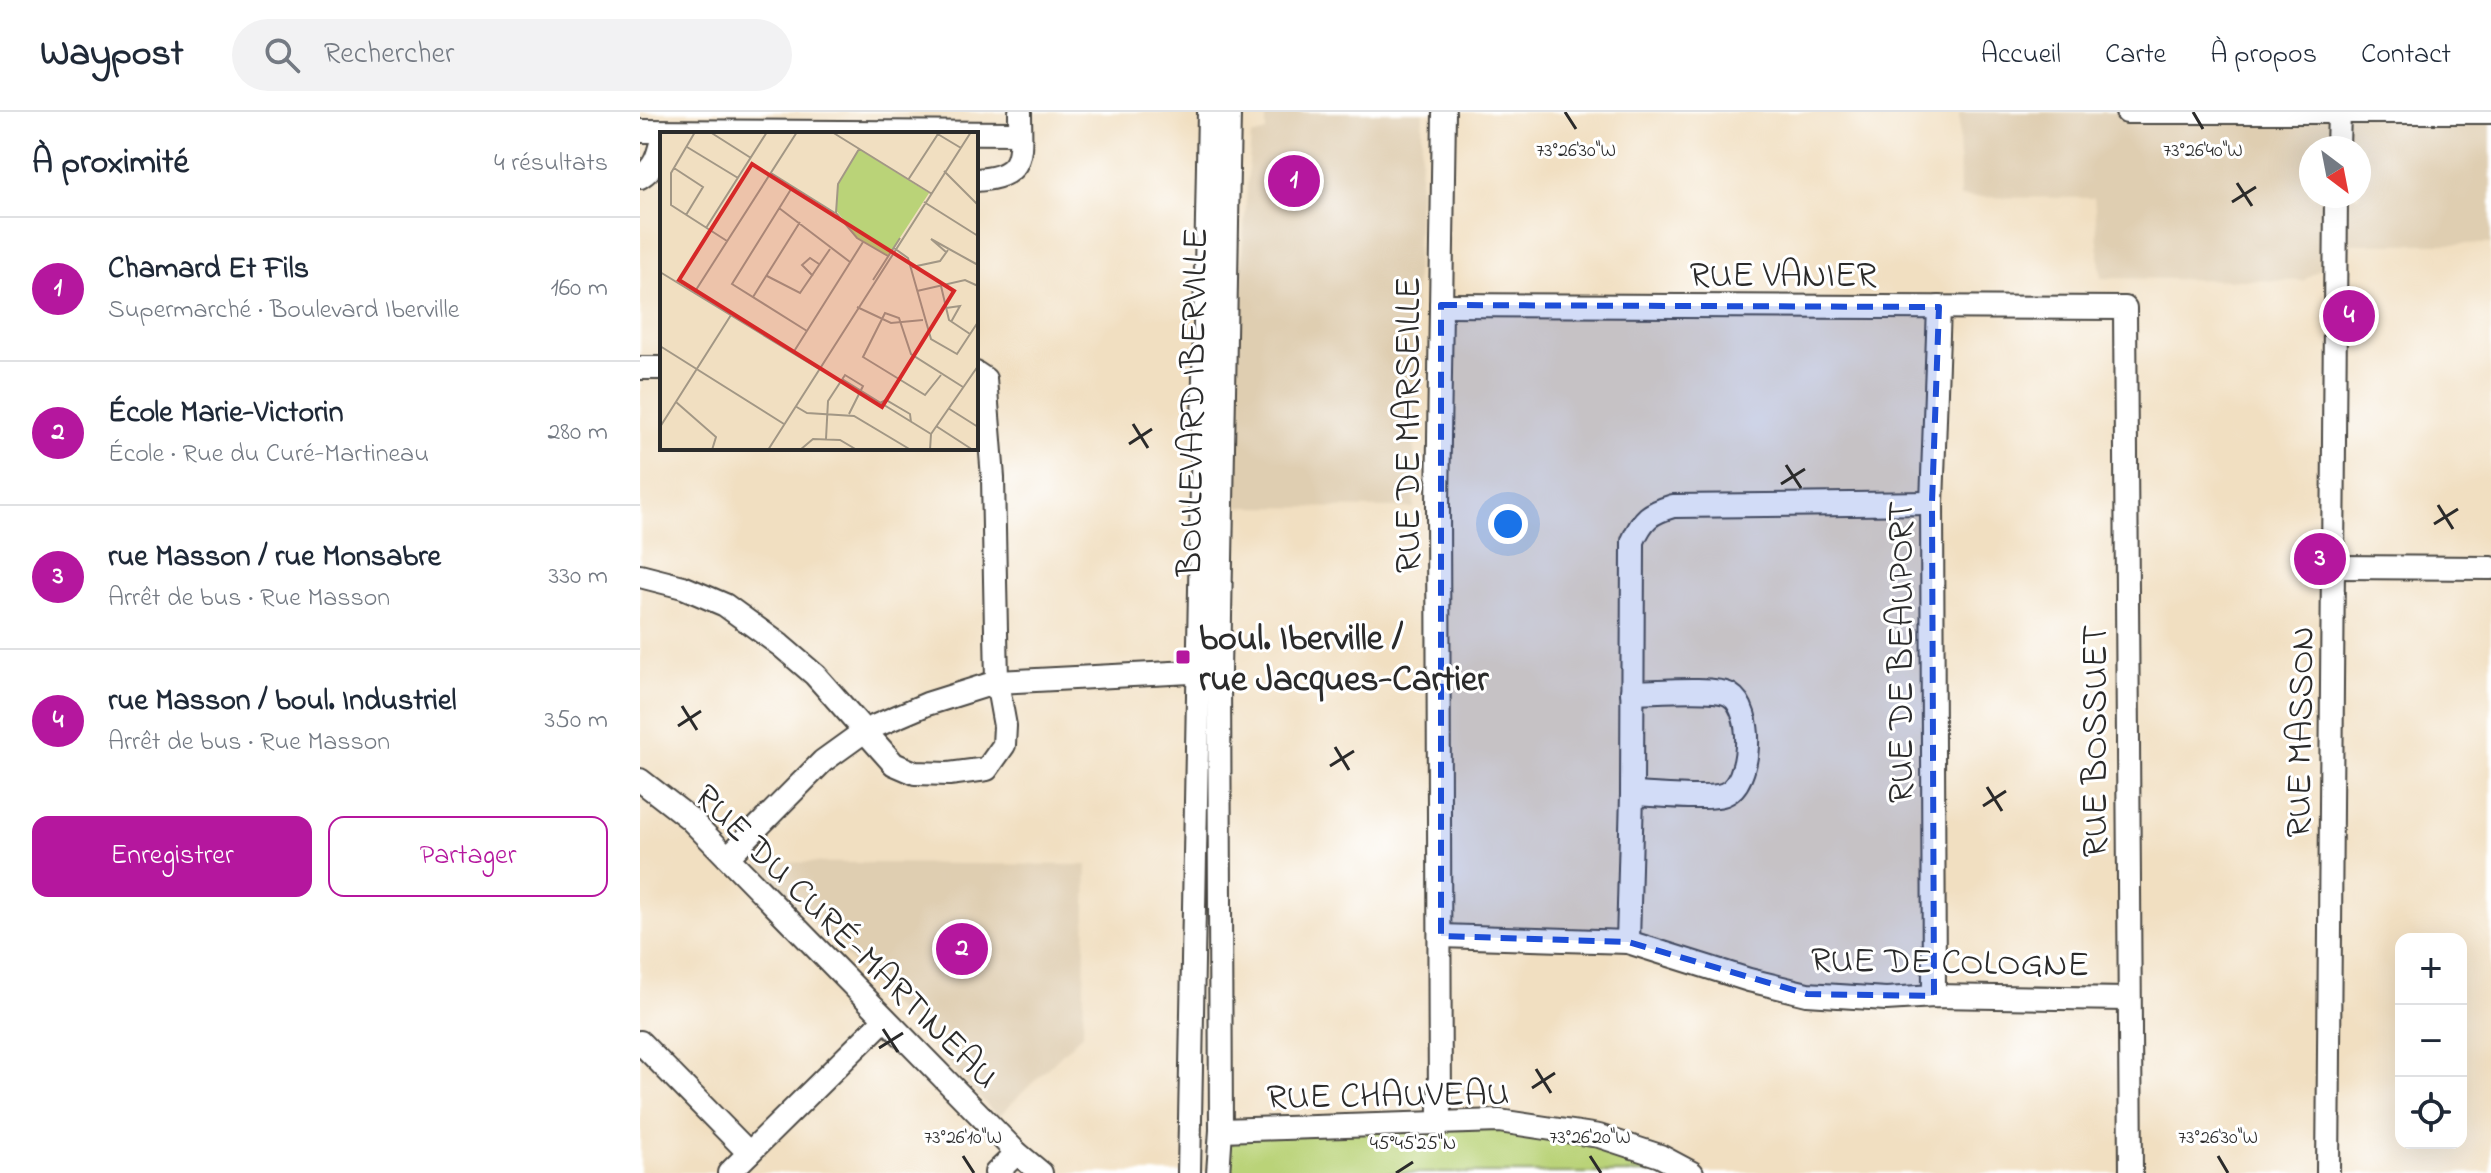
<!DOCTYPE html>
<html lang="fr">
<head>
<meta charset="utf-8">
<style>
	:root { --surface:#fff; --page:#f2f2f3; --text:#1f2937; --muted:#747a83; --line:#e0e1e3; --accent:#b5179e }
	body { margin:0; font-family:"Indie Flower",sans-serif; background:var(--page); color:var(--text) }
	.controls { position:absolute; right:24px; bottom:24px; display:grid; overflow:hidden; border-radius:16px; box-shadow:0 8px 32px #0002 }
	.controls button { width:72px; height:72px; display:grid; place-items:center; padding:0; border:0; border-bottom:2px solid var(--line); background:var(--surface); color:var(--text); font:40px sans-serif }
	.compass { position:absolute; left:1659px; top:24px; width:72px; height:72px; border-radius:50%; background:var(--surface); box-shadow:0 8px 32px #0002; rotate:148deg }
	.you { position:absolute; left:868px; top:412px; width:28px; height:28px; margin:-20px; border:6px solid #fff; border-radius:50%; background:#1a73e8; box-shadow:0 0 0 12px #1a73e833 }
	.badge { display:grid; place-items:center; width:52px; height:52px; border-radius:50%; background:var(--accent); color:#fff; font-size:26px; font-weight:700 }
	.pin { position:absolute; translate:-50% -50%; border:4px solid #fff; box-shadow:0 2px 8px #0006 }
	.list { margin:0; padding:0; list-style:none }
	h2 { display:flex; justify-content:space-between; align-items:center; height:104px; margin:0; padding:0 32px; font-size:34px }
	h2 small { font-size:26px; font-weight:400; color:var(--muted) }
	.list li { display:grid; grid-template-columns:52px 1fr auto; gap:24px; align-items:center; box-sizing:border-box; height:144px; padding:0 32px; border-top:2px solid var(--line) }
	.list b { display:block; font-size:30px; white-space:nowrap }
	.list p { margin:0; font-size:26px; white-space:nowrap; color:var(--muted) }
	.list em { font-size:26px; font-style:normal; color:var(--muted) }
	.actions { display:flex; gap:16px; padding:24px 32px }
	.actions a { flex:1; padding:18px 0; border:2px solid var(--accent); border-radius:16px; text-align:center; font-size:28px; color:var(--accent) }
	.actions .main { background:var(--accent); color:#fff }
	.icon { flex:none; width:44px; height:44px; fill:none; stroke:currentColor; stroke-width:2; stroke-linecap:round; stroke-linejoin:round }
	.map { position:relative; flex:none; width:1851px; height:1061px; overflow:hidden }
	header { display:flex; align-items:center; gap:48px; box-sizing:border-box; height:112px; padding:0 40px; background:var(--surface); border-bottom:2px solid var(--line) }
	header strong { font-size:38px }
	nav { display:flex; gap:44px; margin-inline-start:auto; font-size:28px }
	.search { width:560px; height:72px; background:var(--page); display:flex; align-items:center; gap:20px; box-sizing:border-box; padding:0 28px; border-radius:44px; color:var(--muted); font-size:30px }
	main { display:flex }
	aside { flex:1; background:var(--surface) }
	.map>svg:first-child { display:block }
</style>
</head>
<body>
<header>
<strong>Waypost</strong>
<div class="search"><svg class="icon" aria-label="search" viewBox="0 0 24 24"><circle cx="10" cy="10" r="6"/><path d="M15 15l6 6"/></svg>Rechercher</div>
<nav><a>Accueil</a><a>Carte</a><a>À propos</a><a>Contact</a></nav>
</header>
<main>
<aside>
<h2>À proximité<small>4 résultats</small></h2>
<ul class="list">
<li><span class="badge">1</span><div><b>Chamard Et Fils</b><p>Supermarché · Boulevard Iberville</p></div><em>160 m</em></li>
<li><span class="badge">2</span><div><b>École Marie-Victorin</b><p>École · Rue du Curé-Martineau</p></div><em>280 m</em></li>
<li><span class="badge">3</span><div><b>rue Masson / rue Monsabre</b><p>Arrêt de bus · Rue Masson</p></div><em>330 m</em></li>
<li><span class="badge">4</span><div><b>rue Masson / boul. Industriel</b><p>Arrêt de bus · Rue Masson</p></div><em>350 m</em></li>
</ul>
<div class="actions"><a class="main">Enregistrer</a><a>Partager</a></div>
</aside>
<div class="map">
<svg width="1851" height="1061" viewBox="0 0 1851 1061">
	<rect width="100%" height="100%" fill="#fff"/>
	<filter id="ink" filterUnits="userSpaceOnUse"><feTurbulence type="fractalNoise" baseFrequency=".0125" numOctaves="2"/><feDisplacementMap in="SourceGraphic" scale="16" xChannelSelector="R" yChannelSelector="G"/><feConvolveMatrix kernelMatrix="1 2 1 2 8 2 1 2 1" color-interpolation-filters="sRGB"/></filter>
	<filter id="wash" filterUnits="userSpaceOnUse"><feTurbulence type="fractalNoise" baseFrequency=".006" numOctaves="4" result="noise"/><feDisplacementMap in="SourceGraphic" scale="32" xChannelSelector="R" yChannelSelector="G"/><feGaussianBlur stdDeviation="1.8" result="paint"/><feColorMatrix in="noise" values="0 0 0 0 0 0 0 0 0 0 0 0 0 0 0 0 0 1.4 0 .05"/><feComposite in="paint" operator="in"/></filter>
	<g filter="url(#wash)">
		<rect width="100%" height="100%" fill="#f1dfc1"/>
		<g fill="#dfceb1" fill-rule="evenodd">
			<path d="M626,0H783L775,186L774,396L582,395L611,24L626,20Z"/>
			<path d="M1319,0H1851V132H1713L1663,169L1461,166L1454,86L1320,85ZM1671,36H1719V84H1671Z"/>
			<path d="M116,750L447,753L443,921L358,1005Z"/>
		</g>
		<path fill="#bad378" stroke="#727f52" stroke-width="2" d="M859,1010L959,1023L1056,1061H578L581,1018Z"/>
	</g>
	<g filter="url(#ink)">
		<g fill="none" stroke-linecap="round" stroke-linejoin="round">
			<g stroke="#494642" stroke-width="26">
				<g id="minor">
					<path d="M1487,0H1851"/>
					<path d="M0,19L380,21"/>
					<path d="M1698,36L1699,0"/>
					<path d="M0,65C15,56 18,44 22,27"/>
					<path d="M336,68C388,65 380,41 380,0"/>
					<path d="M801,193L1485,196L1491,1061"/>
					<path d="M0,256H22"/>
					<path d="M1694,455L1851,456"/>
					<path d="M0,464L43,475L85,493L140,533L175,563L254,652L275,661L309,662L347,657L364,633L365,614L357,570L353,366L345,267L336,261"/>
					<path d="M992,580C1013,580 1075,574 1090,583C1115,598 1112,671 1085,682C1070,689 1011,682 992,682"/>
					<path d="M0,668L49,706L377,1041L401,1061"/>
					<path d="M88,745L183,649L226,618L287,592L357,570L570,559"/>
					<path d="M801,824L988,830L1109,868L1167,882L1246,887L1294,884L1488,887"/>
					<path d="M988,830L992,682L993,429C1003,406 1010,401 1033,394L1292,391"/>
					<path d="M1294,884L1292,391L1299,195"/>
					<path d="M0,930L109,1041"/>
					<path d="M800,1011L798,392L804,0"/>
					<path d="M581,1018L859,1009L959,1024L1020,1044L1052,1061"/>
					<path d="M89,1061L245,907"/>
					<path d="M356,1061L377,1041"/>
					<path d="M549,1061L569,0"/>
					<path d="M578,1061L581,1018L579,560L589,0"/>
					<path d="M1688,1061L1696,84"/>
				</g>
			</g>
			<use href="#minor" stroke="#fff" stroke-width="22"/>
		</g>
	</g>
	<path fill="#1d4ed8" fill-opacity="0.2" stroke="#1d4ed8" stroke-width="6" stroke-dasharray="16 10" stroke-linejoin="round" d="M801,193L1299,195L1292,391L1294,884L1167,882L988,830L801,824Z"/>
	<path fill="none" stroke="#2b2b2b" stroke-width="3" d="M925,0L936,17M1553,0L1563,17M1597,71L1612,94M1592,90L1616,75M493,312L508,336M489,332L512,317M1146,353L1161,376M1141,372L1165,357M1798,393L1813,417M1794,412L1818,397M42,594L57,618M38,614L61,599M695,635L709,658M690,654L714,639M1347,675L1362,699M1343,694L1366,679M243,917L258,940M239,936L263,921M896,957L911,981M892,976L915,961M323,1044L334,1061M950,1044L961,1061M1578,1044L1588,1061M756,1061L773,1050"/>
	<rect fill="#b5179e" stroke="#fff" stroke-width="3" x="535" y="537" width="16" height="16" rx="4"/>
	<g text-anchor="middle" stroke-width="6" stroke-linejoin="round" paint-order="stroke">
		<g font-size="36" fill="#2b2b2b" stroke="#fff">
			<text x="1143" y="174">RUE VANIER</text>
			<text transform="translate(550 290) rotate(-89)" y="13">BOULEVARD IBERVILLE</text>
			<text transform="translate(766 313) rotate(-90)" y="13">RUE DE MARSEILLE</text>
			<text transform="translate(1259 540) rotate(-90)" y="13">RUE DE BEAUPORT</text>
			<text transform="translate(1658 620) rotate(-89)" y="13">RUE MASSON</text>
			<text transform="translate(1453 629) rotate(-90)" y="13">RUE BOSSUET</text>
			<text transform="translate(208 823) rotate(45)" y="13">RUE DU CURÉ-MARTINEAU</text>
			<text transform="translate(1310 848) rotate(1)" y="13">RUE DE COLOGNE</text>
			<text transform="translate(748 981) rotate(-1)" y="13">RUE CHAUVEAU</text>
		</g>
		<g font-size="36" font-weight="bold" fill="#2b2b2b" stroke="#fff" text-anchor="start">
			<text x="559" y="537">boul. Iberville /<tspan x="559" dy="41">rue Jacques-Cartier</tspan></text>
		</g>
	</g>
	<g transform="translate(20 20)">
		<rect width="318" height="318" fill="#f1dfc1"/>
		<path d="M199,17L269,61L228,124L197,106L176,78L178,53Z" fill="#bad378"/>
		<path fill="none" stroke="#a29785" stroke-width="2" d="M35,0L11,41V73L67,109M50,0L91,26M172,0L272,62M276,1L301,16M27,15L78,46M199,17L178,52L176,81L197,106L228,124M14,36L43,55L26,83M284,39L318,73M111,41L175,81M248,48L278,2M133,54L72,152L147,199M264,70L318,104M119,76L190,130M46,96L107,0M234,116L248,126L271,207L297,222L318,190M286,120L271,107L318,133M252,135L280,129L288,118M0,140L159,237M107,144L140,161L170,117M153,144L142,133L150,126L159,132M213,148L240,106M281,154L289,188L310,202M257,159L305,148L318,154M34,161L137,0M93,165L140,90M197,175L231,191L263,188M286,176L300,174L291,190M0,214L124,292M133,221L203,110M281,243L265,263L203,225L225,181L239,186L251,222L303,255M182,247L271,302M16,270L56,305L52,318M220,271L226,268L250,282L251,290M135,274L147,281L194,284L251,318M288,276L318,295M276,294L313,318M0,295L71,183M166,307L168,269L185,243L203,254L189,282M108,318L311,0M140,318L153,307L180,308L197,318M270,318L271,302L318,234"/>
		<path fill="#d62828" fill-opacity="0.15" stroke="#d62828" stroke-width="4" d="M92,32L294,159L222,275L19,148Z"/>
		<rect width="318" height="318" fill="none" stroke="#2b2b2b" stroke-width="4"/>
	</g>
	<g font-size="20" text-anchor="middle" fill="#2b2b2b" stroke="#fff" stroke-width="6" stroke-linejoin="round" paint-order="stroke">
		<text x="936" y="44">73°26'30"W</text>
		<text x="1563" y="44">73°26'40"W</text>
		<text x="323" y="1031">73°26'10"W</text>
		<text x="950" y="1031">73°26'20"W</text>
		<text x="1578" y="1031">73°26'30"W</text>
		<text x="773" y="1037">45°45'25"N</text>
	</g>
</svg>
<div class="controls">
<button>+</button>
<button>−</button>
<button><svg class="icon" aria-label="locate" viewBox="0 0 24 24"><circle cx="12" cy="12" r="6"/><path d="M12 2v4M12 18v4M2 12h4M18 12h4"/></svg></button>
</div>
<svg class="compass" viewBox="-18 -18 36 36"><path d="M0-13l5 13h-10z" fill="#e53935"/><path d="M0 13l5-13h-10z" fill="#747a83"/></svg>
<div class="you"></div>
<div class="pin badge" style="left:654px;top:69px">1</div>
<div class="pin badge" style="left:322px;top:837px">2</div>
<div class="pin badge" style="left:1680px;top:447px">3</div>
<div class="pin badge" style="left:1709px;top:204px">4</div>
</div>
</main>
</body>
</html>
